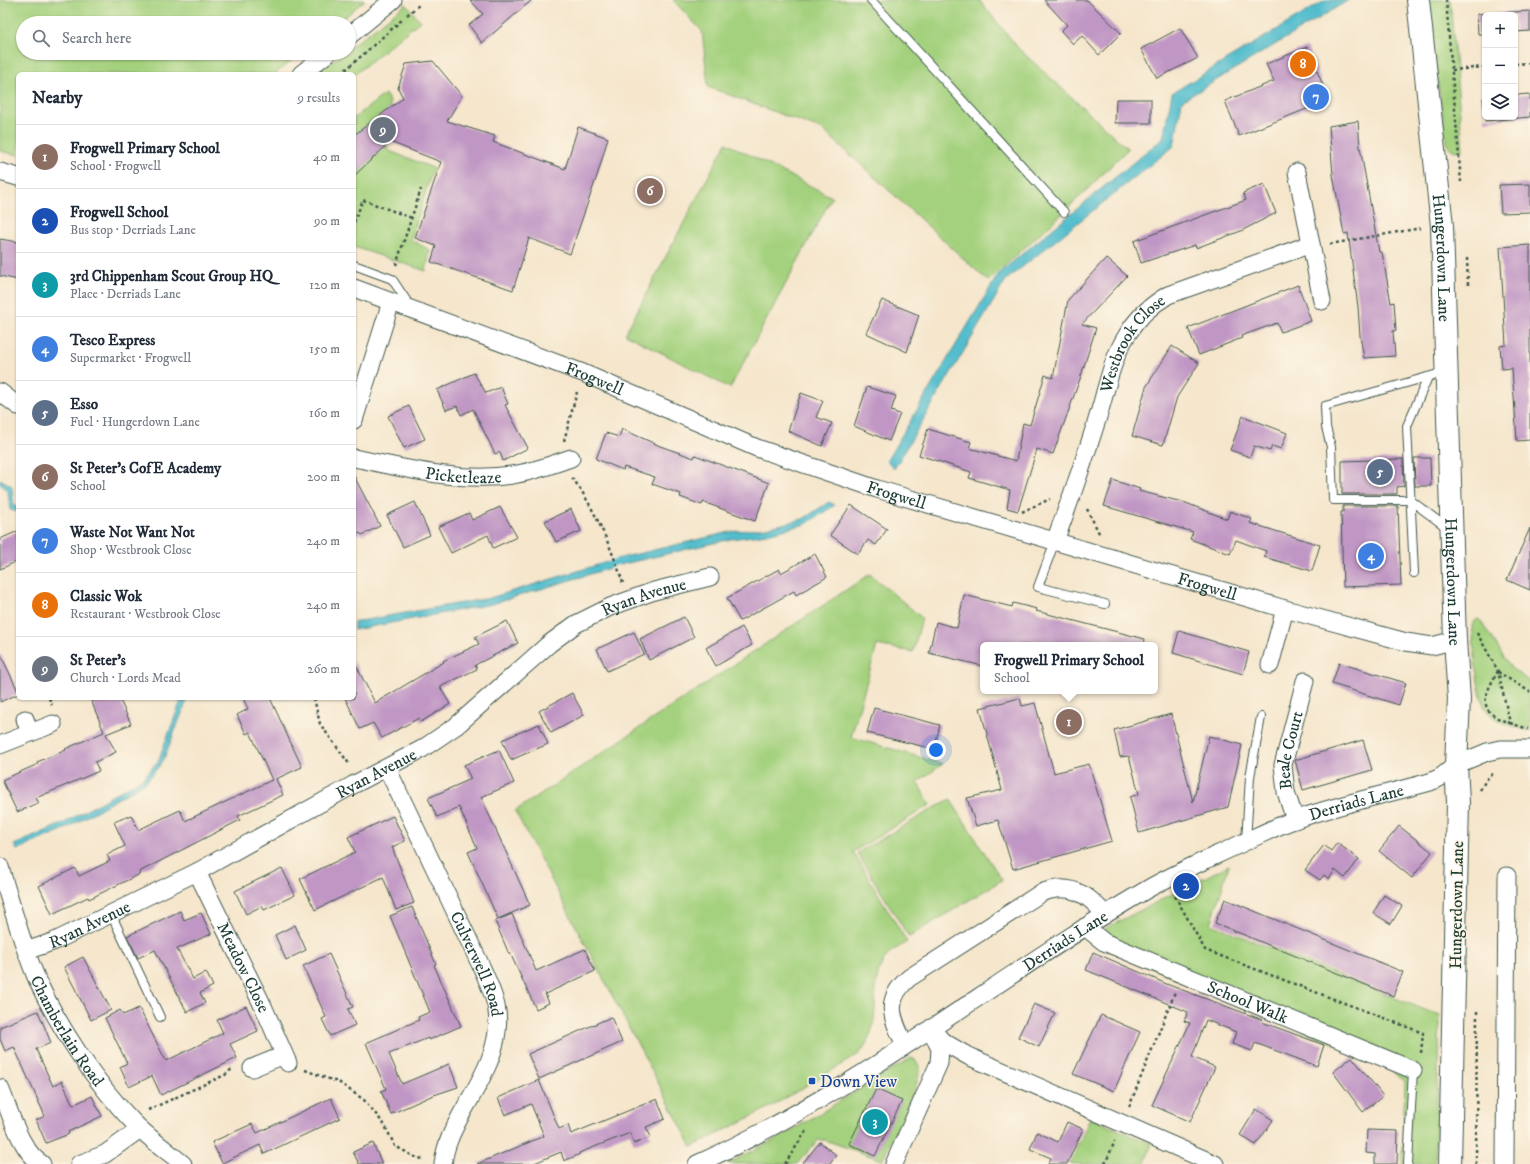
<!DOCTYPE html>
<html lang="en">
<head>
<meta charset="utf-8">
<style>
	:root { --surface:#fff; --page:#f2f2f3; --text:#1f2937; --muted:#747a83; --line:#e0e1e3; --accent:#7c3aed }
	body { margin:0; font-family:"IM FELL DW Pica",serif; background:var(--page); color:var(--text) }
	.controls { position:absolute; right:12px; top:12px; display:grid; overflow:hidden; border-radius:6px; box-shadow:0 1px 3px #0004 }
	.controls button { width:36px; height:36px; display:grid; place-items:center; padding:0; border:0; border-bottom:1px solid var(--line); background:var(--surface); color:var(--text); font:20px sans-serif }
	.you { position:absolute; left:936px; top:750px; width:14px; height:14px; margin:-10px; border:3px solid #fff; border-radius:50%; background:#1a73e8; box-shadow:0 0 0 6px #1a73e833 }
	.badge { display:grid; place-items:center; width:26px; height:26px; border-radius:50%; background:var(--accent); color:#fff; font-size:13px; font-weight:700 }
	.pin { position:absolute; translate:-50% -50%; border:2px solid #fff; box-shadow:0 1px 4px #0006 }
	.popup { position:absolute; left:980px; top:642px; width:178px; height:52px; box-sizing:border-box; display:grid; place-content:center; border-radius:6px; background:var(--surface); filter:drop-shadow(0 1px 3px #0005); font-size:13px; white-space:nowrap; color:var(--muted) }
	.popup b { font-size:15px; color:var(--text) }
	.popup::after { content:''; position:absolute; left:50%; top:100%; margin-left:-8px; border:8px solid transparent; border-top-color:var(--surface) }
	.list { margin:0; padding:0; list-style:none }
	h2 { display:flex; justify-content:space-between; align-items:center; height:52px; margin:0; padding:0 16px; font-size:17px }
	h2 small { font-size:13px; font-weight:400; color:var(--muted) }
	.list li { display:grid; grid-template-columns:26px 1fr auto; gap:12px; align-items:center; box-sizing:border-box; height:64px; padding:0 16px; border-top:1px solid var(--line) }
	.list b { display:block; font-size:15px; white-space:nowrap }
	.list p { margin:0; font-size:13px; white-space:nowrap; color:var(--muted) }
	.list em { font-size:13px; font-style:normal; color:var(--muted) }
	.icon { flex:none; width:22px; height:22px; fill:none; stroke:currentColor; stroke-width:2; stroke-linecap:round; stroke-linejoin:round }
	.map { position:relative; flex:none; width:1530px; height:1164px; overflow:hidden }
	.search { position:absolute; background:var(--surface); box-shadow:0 1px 3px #0004; left:16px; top:16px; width:340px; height:44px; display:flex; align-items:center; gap:10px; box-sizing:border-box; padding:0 14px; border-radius:22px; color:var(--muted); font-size:15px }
	.panel { position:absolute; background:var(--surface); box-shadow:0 1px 3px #0004; left:16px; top:72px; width:340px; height:628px; border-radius:6px }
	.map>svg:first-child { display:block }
</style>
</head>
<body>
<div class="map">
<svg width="1530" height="1164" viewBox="0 0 1530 1164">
	<rect width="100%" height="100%" fill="#fcf5e5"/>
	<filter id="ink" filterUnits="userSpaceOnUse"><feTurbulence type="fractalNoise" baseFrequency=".025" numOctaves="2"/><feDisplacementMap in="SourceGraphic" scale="8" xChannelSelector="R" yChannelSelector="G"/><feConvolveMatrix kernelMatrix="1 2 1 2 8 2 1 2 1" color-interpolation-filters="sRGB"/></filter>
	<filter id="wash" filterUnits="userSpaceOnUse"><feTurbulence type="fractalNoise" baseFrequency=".012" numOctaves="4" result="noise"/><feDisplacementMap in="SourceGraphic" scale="16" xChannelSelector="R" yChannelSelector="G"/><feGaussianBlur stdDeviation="0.9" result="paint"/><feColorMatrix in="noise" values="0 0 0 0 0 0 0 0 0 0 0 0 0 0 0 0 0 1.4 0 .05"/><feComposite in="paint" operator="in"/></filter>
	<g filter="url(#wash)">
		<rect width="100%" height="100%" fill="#f5e6cc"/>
		<g fill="#a4d17e" stroke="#628759">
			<path d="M0,0H365L338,23H23V53H301L275,74H18V155L0,151Z"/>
			<path d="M673,0H979L1019,49L1128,149L1064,212L988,281L823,130L708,87L702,31Z"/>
			<path d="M1427,0H1450L1463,150C1454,152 1451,151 1446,142Z"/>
			<path d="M406,4L420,21L354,75L315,74L343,53H349V48Z"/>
			<path d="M385,94L390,102L387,150L433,168L411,240L430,250L426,271L354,247V118Z"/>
			<path d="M726,143L832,197L730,388L625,334Z"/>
			<path d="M870,574L922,618L913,652L877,645L851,737L943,764L917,782L930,805L853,852L907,942C901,946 892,950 887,956C865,982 887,1022 859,1054L774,1105L692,1147L515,811Z"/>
			<path d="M1477,619L1480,620L1511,668L1530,682V731C1516,727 1498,724 1488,712C1476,698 1474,644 1472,624Z"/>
			<path d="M950,799L1002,880L909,937L857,853Z"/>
			<path d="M1229,865L1211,924L1440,1016L1435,1164H1402L1405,1081L1379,1062L1089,942L1106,928Z"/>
			<path d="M911,1058C915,1059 918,1062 919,1067C923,1081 890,1143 882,1160L825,1140H818L797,1164H727L784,1135Z"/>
			<path d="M1090,1118L1152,1144L1144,1164H1070Z"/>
		</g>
		<g fill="#52bdcd" stroke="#387d80">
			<path d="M1326,0H1349L1182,101L1174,146L1006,280L894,469L887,460L999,273L1163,138L1172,93Z"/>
			<path d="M0,479L12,486L14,505L18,507V512L10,510L8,491L0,484Z"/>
			<path d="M829,502L835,505L806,524L767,534L731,539L619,565L616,559L730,532L766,528L803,519Z"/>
			<path d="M607,562L610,568L492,604L354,630V622L490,598Z"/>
			<path d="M182,698H188L163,761L146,782L67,828L17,850L14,845L64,823L143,778L158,761Z"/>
		</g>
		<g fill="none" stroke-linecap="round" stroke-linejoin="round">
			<path stroke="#52bdcd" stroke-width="6" d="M601,567L624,560"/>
		</g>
		<g id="blocks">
			<g fill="#c096c4">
				<path d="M470,0H532L482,43L469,25L483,14Z"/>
				<path d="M1044,0H1087L1121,33L1099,55L1082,36L1073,44L1061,31L1067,25Z"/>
				<path d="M1530,11V31L1515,32V15H1485V34H1478L1477,14Z"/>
				<path d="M1180,28L1198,58L1157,78L1141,49Z"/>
				<path d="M1307,47L1329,100L1239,136L1225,101L1274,81L1266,64Z"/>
				<path d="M433,61L462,96L447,121L495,136L493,142L565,169L578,127L608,138L598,173L570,254L529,238L513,290L431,262L436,246L415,238L441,162L390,142L354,176V135L403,98L398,88L406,64Z"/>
				<path d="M1530,94V117L1485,121L1483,98H1485V117H1515V95Z"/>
				<path d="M1116,99H1151V123H1115Z"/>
				<path d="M1358,121L1360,147L1379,252H1382L1391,303L1394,302L1396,330L1393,331L1395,356L1364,358L1360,336L1358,307L1348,233L1344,234L1333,175L1329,126Z"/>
				<path d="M1264,184L1276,213L1241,231L1196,248L1195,245L1141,263L1134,241L1246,200L1243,193Z"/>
				<path d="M1530,184V212L1501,213L1499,185Z"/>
				<path d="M0,239L18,242V280L0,276Z"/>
				<path d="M1530,245V440L1517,441L1512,368L1502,369L1500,346L1506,345L1500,247Z"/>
				<path d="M1106,258L1127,276L1082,324L1096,328L1080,379L1053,454L1037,449L1018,511L1007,508L1010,490L969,478L971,472L919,455L928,429L971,442L969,448L1016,461L1023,423L1030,425L1045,375L1053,378L1068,300Z"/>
				<path d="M1298,285L1311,321L1281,332L1277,323L1241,336L1242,338L1199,355L1188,328Z"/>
				<path d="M882,300L919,315L907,352L866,333Z"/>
				<path d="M1172,346L1199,363L1177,397L1163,445L1132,436L1146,387Z"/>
				<path d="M474,373L486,393L501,387L508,404L505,405L528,448L503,461L500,452L495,454L473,409L461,415L457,406L446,410L437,390Z"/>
				<path d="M867,387L896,396L891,411L900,414L889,441L854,426Z"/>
				<path d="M801,393L823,401L816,417L832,423L822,446L788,431Z"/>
				<path d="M409,406L425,439L404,448L388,416Z"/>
				<path d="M1243,416L1287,433L1281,449L1272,446L1270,451L1254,446L1250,457L1230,450Z"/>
				<path d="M622,429L660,446L694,458L695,455L769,483L755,521L703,502L702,505L680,497L681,494L652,484L655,477L624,467L623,470L596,459L606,433L619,437Z"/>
				<path d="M1414,458H1430L1431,486H1415Z"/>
				<path d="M1403,459L1404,486L1397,487V494H1342V461Z"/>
				<path d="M354,476L380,526L362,535L360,533L354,536Z"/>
				<path d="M1113,480L1140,489L1139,491L1186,503L1227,519L1230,511L1252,519L1250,523L1320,545L1312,571L1264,557L1266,551L1236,540L1230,554L1190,539L1193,532L1104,506Z"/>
				<path d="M415,502L430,535L403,547L387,515Z"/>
				<path d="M851,505L887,529L876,545L868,540L858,554L830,535Z"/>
				<path d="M1343,506H1398L1401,585L1343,587L1341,512H1343Z"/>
				<path d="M500,507L517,537L493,548L488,535L451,553L438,527L469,513L472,520Z"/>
				<path d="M571,509L581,531L556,542L545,521Z"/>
				<path d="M1530,528V590L1507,580Z"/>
				<path d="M18,531V561L0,569V539Z"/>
				<path d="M815,554L827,577L796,595L794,591L740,621L727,598L779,569L781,573Z"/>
				<path d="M964,595L1012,607L1013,603L1037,609L1036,611L1145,639L1144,645H983V666L929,653L936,622L957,628Z"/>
				<path d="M684,617L694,637L649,660L640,639Z"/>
				<path d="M507,621L518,643L475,665L477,669L440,687L450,704L421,722L419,718L382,738L373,723L360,729L345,698H354V661L375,703L444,662L443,661L479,644L475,637Z"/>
				<path d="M742,627L752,645L716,666L706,648Z"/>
				<path d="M1179,631L1249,652L1243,674L1173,653Z"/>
				<path d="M634,632L644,654L607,671L597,649Z"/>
				<path d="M0,653L18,691V694L0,702Z"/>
				<path d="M1339,663L1406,683L1399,705L1332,684Z"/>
				<path d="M572,693L584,715L551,733L539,711Z"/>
				<path d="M90,698H119L131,724L106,734L116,752L95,762L99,771L36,798L39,803L17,812L2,780L38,764L37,762L66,750L65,749L104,732Z"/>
				<path d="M243,698H270L302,767L276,779L283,795L238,816L240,820L139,872L140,874L89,899L88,897L52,914L39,886L75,868L79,876L110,861L107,855L125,846L114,822L131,815L138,830L180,810L185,821L272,780L250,732L246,734L237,715L248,709Z"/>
				<path d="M1020,698L1022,706L1035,703L1054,773L1089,764L1112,841L1013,869L998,820L976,826L967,798L1002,790L980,708Z"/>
				<path d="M874,708L940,725L934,749L867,733Z"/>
				<path d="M1171,714L1193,802L1209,736L1242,745L1228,807L1139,833L1130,797L1139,794L1129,756L1120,757L1114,730Z"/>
				<path d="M539,724L548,744L511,760L502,740Z"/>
				<path d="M1363,740L1372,770L1303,790L1295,760Z"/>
				<path d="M499,750L514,783L481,797L530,905L498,919L468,852L477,848L459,807L437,817L428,798L471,779L464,765Z"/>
				<path d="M393,816L405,841L392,847L414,903L396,910L383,877L315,910L300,879L355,852L348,837Z"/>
				<path d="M1399,826L1432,852L1412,878L1379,851Z"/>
				<path d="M1337,843L1359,859L1345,878L1335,870L1329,879L1324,875L1320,880L1305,870L1324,845L1331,851Z"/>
				<path d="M282,868L295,895L264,910L262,906L246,914L235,891Z"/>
				<path d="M1384,895L1402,906L1391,924L1373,913Z"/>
				<path d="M1225,899L1403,972L1393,996L1215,923Z"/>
				<path d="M412,907L436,964L434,965L461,1026L429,1040L428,1038L389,1054L402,1084L449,1064L458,1087L431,1096L391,1114L381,1091L386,1089L366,1043L419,1020L418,1017L430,1012L390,916Z"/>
				<path d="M180,911L184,920L201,913L211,934L177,949L193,979L206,972L213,986L200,993L205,1003L187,1012L155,950L138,958L127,936Z"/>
				<path d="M512,914L536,971L585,949L595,971L545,994L549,1003L536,1009L510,953L509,954L495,921Z"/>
				<path d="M295,925L306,950L286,960L275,935Z"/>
				<path d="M1093,952L1169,985L1263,1020L1262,1022L1324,1045L1317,1066L1255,1043L1252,1051L1232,1044L1236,1032L1206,1020L1192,1057L1215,1067L1190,1122L1152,1105L1190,1023L1184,1021L1188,1012L1086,970Z"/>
				<path d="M329,954L353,1007L348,1009L355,1025L330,1036L322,1019L326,1017L303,966Z"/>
				<path d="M83,957L111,1010L91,1020L64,967Z"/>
				<path d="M1034,1004L1055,1013L1039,1047L1018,1037Z"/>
				<path d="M246,1006L258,1031L230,1044L237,1058L161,1095L152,1076L129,1087L120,1067L127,1063L105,1018L120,1010L123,1015L139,1008L166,1061L223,1033L217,1020Z"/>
				<path d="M38,1011L51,1043L36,1049L53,1086L62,1081L73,1105L92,1096L102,1116L68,1132L69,1134L46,1143L36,1120L45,1116L14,1047L5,1051L0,1039V1027Z"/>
				<path d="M1101,1015L1140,1032L1114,1091L1073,1074Z"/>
				<path d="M611,1017L622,1042L539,1079L528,1054Z"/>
				<path d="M1352,1057L1383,1096L1363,1112L1333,1072Z"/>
				<path d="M539,1080L559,1129L568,1125L571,1134L657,1099L665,1119L646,1127L651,1137L634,1144L630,1133L579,1153L580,1154L564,1161L561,1152L532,1164H477L544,1136L531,1104L505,1115L498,1098Z"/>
				<path d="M876,1089L902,1101L875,1156L849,1144Z"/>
				<path d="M331,1098L340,1118L264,1154L260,1145L222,1163L212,1142L252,1124L257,1133Z"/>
				<path d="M1256,1109L1273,1120L1256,1145L1240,1135Z"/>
				<path d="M1067,1122L1083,1129L1067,1164H1048L1051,1158L1030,1149L1037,1132L1058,1142Z"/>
				<path d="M1367,1130L1398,1131L1397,1164H1375V1154L1366,1153Z"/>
				<path d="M820,1142L836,1155L829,1164H802Z"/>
				<path d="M373,1143L382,1164H359L353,1152Z"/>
			</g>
		</g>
	</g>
	<g filter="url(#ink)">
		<use href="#blocks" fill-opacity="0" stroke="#3f564b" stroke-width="1"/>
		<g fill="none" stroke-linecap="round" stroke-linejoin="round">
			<g stroke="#3f564b" stroke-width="10">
				<g id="lane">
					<path d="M871,0L1064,212"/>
					<path d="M354,265L392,279L410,306"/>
					<path d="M1445,372L1325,406L1326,427L1331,447L1333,500H1410L1449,529"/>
					<path d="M1055,541L1038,587L1105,604"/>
					<path d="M1414,573L1407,426L1428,377"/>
					<path d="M1246,841L1250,777L1261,717"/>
					<path d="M111,914L160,1017"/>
					<path d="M1408,1164L1413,1070"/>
				</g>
			</g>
			<g stroke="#3f564b" stroke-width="19">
				<g id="street">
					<path d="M349,36L393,0"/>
					<path d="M301,74L328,53"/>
					<path d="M0,172L18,177"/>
					<path d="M1311,244L1322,301"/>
					<path id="s1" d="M354,288L583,373L757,448L877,489L1285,609L1406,642L1432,646L1455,640"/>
					<path d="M0,392L18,406"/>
					<path d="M354,420L391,302"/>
					<path id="s2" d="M354,458C405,468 459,483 512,475C533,472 551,465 571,458"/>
					<path id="s3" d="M1055,541C1070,501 1084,461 1097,420C1106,392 1111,360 1127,335C1137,318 1151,305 1168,295L1311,244L1297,172"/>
					<path d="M1270,665L1285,609"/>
					<path d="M25,719L30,733"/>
					<path d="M0,745L53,724"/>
					<path id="s4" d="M387,768L482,968C488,982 495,996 497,1011C502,1048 479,1083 462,1113C453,1130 445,1145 443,1164"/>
					<path id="s5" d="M1295,820L1286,792L1283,765L1305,681"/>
					<path id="s6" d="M0,867C11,904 21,941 36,977C57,1025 97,1085 134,1123C149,1138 167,1151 183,1164"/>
					<path id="s7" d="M197,872L263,1006L288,1063"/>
					<path id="s8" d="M1085,927L1104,942L1413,1070"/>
					<path id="s9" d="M26,951L55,941L197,872L353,785L422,749L456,726L549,644L576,624L610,607L654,591L710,577"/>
					<path d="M931,1028L942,1041L968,1056L1215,1164"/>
					<path d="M905,1045C892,1018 883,1000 909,978L1041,893C1068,882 1088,893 1105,915"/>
					<path d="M252,1068L284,1055"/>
					<path d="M0,1088C10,1111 20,1151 42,1164"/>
					<path d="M79,1164L105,1154L140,1129"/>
					<path id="s10" d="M697,1164C857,1092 995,978 1146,890C1175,873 1206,860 1236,846C1256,837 1276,826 1297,819C1341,804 1386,794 1430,782L1441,777L1456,765L1487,752L1500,749H1530"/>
					<path d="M894,1164L939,1063L940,1049L933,1034"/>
					<path d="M1505,1164L1507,876"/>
				</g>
			</g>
			<g stroke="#3f564b" stroke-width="24">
				<g id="secondary">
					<path id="s11" d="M1418,0L1442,226L1455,640L1459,699L1456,765L1458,802L1450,1164"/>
				</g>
			</g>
			<g stroke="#3f564b" stroke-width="2.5" stroke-dasharray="3 3" stroke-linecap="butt">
				<path d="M1446,0L1461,182"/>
				<path d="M407,15L419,5"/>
				<path d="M1515,64L1530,63"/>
				<path d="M1452,70L1485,67"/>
				<path d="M341,74L403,19"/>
				<path d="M354,222L363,200L412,218"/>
				<path d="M1330,244L1421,228"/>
				<path d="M1467,258L1468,285"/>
				<path d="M396,265L421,189"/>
				<path d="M564,441L577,392"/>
				<path d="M572,478C591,500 614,554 623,583"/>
				<path d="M1087,509L1100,535"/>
				<path d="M1022,512L1050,499"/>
				<path d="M1477,633L1498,671L1510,723C1476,712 1483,697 1498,671"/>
				<path d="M1498,672L1530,692"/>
				<path d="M49,698L52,705"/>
				<path d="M314,698L320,724L350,765"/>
				<path d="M1510,723L1528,729"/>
				<path d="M1480,790L1486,780L1494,772"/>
				<path d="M1175,896L1205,950L1423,1033L1421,1053"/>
				<path d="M305,1070L340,1083L364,1100L384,1124L395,1146L417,1158L425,1159"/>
				<path d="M1129,1107L1175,992"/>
				<path d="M148,1110L225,1075L233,1068"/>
				<path d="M785,1164L806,1131"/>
				<path d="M1105,1164L1115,1141"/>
				<path d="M1476,1164L1477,1009"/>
			</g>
			<use href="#lane" stroke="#fff" stroke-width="8"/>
			<use href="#street" stroke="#fff" stroke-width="17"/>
			<use href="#secondary" stroke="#fff" stroke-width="22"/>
		</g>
	</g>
	<rect fill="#1a4fb4" stroke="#fcf5e5" stroke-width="1.5" x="808" y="1077" width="8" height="8" rx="2"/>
	<g text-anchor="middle" stroke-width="3" stroke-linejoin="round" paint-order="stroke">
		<g font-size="17" fill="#1f3d34" stroke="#fcf5e5">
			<text dy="6" stroke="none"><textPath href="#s11" startOffset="259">Hungerdown Lane</textPath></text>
			<text dy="6" stroke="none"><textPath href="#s3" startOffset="214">Westbrook Close</textPath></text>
			<text dy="6" stroke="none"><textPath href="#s1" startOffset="257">Frogwell</textPath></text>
			<text dy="6" stroke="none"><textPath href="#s2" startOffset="111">Picketleaze</textPath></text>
			<text dy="6" stroke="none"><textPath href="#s1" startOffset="581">Frogwell</textPath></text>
			<text dy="6" stroke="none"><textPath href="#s11" startOffset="583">Hungerdown Lane</textPath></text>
			<text dy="6" stroke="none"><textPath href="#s1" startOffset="905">Frogwell</textPath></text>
			<text dy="6" stroke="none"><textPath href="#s9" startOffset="717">Ryan Avenue</textPath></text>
			<text dy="6" stroke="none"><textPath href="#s5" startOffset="72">Beale Court</textPath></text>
			<text dy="6" stroke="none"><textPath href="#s9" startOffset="393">Ryan Avenue</textPath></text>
			<text dy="6" stroke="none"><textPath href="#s10" startOffset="755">Derriads Lane</textPath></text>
			<text transform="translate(1456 905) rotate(-89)" y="6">Hungerdown Lane</text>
			<text dy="6" stroke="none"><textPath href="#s9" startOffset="69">Ryan Avenue</textPath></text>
			<text dy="6" stroke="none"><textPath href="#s10" startOffset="431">Derriads Lane</textPath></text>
			<text dy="6" stroke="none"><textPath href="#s4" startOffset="216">Culverwell Road</textPath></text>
			<text dy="6" stroke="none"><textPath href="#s7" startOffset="106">Meadow Close</textPath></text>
			<text dy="6" stroke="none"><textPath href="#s8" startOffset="180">School Walk</textPath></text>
			<text dy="6" stroke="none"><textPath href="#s6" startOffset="178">Chamberlain Road</textPath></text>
		</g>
		<g font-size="17" fill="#164399" stroke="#fcf5e5" text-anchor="start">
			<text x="820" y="1087">Down View</text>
		</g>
	</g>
</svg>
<div class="controls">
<button>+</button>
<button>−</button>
<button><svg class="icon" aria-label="layers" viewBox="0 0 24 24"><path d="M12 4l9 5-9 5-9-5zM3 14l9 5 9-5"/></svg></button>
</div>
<div class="you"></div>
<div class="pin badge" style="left:1069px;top:722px;background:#8d6e63">1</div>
<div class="popup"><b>Frogwell Primary School</b>School</div>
<div class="pin badge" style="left:1186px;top:886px;background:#1a4fb4">2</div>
<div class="pin badge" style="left:875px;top:1122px;background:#0f9aa8">3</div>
<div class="pin badge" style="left:1371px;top:556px;background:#3f7fe0">4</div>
<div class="pin badge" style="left:1380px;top:472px;background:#5c6f8a">5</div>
<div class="pin badge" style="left:650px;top:191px;background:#8d6e63">6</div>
<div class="pin badge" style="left:1316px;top:97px;background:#3f7fe0">7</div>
<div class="pin badge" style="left:1303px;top:64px;background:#e8710a">8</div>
<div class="pin badge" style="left:383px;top:130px;background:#6b7280">9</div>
<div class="search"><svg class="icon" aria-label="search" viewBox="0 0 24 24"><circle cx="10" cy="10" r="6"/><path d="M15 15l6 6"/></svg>Search here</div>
<section class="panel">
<h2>Nearby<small>9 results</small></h2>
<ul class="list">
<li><span class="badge" style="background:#8d6e63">1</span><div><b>Frogwell Primary School</b><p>School · Frogwell</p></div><em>40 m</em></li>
<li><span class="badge" style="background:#1a4fb4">2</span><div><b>Frogwell School</b><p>Bus stop · Derriads Lane</p></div><em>90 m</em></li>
<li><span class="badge" style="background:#0f9aa8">3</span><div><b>3rd Chippenham Scout Group HQ</b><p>Place · Derriads Lane</p></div><em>120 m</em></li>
<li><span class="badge" style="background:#3f7fe0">4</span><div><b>Tesco Express</b><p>Supermarket · Frogwell</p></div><em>150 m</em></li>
<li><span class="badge" style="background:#5c6f8a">5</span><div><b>Esso</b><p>Fuel · Hungerdown Lane</p></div><em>160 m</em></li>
<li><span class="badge" style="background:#8d6e63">6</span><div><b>St Peter's CofE Academy</b><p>School</p></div><em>200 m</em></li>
<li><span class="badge" style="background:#3f7fe0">7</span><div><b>Waste Not Want Not</b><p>Shop · Westbrook Close</p></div><em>240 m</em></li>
<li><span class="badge" style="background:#e8710a">8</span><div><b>Classic Wok</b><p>Restaurant · Westbrook Close</p></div><em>240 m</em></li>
<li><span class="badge" style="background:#6b7280">9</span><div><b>St Peter's</b><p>Church · Lords Mead</p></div><em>260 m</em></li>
</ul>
</section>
</div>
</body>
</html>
